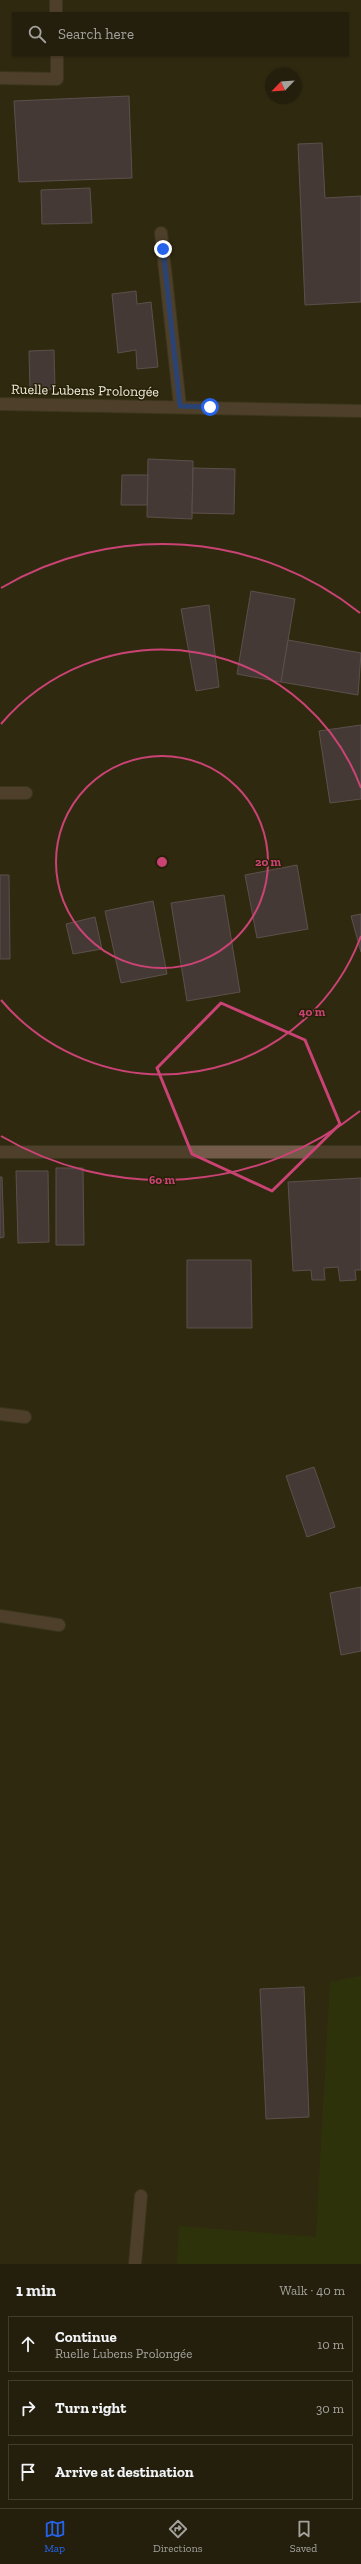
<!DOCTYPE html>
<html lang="en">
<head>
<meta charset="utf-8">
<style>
	:root { --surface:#241f0c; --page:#302c1a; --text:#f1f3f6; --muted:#a3a29d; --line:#413d2d; --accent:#2563eb }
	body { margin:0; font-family:"Zilla Slab",serif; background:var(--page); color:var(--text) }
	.compass { position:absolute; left:265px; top:68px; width:36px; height:36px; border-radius:50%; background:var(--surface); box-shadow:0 1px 3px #0004; rotate:245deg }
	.stop { position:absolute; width:12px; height:12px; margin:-9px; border:3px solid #2563eb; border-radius:50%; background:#fff }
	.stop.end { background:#2563eb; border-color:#fff; box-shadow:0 1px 4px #0008 }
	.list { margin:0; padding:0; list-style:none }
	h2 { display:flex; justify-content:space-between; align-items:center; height:52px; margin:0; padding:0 16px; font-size:17px }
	h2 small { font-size:13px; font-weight:400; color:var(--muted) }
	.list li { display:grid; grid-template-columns:26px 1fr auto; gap:12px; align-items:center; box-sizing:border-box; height:56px; margin:0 8px 8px; padding:0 8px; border:1px solid var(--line); border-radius:0px }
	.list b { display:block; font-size:15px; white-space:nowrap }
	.list p { margin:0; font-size:13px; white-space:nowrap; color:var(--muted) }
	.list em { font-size:13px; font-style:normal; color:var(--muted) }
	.icon { flex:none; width:22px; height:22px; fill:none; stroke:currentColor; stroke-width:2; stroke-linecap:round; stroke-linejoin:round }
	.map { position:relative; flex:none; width:361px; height:2264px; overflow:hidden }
	.search { position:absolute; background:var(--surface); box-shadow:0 1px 3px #0004; left:12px; right:12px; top:12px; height:44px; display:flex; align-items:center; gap:10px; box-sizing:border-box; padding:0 14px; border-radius:0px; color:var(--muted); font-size:15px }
	.sheet { height:244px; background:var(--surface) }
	nav { display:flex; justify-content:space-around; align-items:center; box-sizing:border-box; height:56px; border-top:1px solid var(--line); background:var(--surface); font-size:11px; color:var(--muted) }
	nav a { display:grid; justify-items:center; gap:2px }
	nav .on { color:var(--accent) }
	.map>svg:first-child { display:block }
</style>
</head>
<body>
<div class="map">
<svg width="361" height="2264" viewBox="0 0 361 2264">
	<rect width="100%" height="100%" fill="#302910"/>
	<path fill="#2d3d05" d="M361,1976V2264H177L179,2226L316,2237L330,1982Z"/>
	<g fill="#614d62" stroke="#927d93">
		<path d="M129,96L132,178L19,182L14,101Z"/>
		<path d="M322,143L325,198L361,196V302L305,305L298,144Z"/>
		<path d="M90,188L92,223L42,224L41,190Z"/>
		<path d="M136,291L137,304L151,302L158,367L137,369L136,350L118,353L112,294Z"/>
		<path d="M54,350L55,389L30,390L29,351Z"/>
		<path d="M148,459L193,461L192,519L147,517Z"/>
		<path d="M193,468L235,469L234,514L192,513Z"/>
		<path d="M122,475H148L147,505H121Z"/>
		<path d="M251,591L295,599L281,682L237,674Z"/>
		<path d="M209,605L219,687L196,691L181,609Z"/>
		<path d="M288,640L361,653L358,695L281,682Z"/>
		<path d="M361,725V799L330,803L319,731Z"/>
		<path d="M297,865L308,929L257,938L245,875Z"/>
		<path d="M0,875H9L10,959H0Z"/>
		<path d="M224,895L240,992L187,1001L171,903Z"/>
		<path d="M153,901L167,974L121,983L105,911Z"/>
		<path d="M361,914V952L351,916Z"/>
		<path d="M95,917L102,949L73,954L66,924Z"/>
		<path d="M56,1168H83L84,1245H56Z"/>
		<path d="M16,1171H48L49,1242L18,1243Z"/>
		<path d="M0,1177H2L4,1237L0,1238Z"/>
		<path d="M361,1178V1270H355L356,1280L340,1281L338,1267L324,1268L325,1280H312L311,1270L293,1271L288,1182Z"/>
		<path d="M187,1260H251L252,1328H187Z"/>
		<path d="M314,1467L335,1527L307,1537L286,1476Z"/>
		<path d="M361,1587V1651L341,1655L330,1593Z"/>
		<path d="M304,1987L309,2117L266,2119L260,1989Z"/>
	</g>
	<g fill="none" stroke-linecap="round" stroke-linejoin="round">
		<g stroke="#4b442d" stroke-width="14">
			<g id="minor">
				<path d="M56,0V13"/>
				<path d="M0,78L57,79V55"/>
				<path d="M161,233L180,406"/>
				<path d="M0,404L361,411"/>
				<path d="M0,793H26"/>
				<path d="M0,1152H361"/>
				<path d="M0,1414L25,1417"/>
				<path d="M0,1616L59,1625"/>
				<path d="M135,2264L141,2196"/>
			</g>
		</g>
		<use href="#minor" stroke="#735a49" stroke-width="12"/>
	</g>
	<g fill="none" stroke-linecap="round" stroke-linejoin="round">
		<path stroke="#2563eb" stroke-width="5" d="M163,249L180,406L210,407"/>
	</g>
	<path d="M0 0H361V2264H0ZM221,1003L305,1040L340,1124L272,1191L192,1154L157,1068Z" fill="#302910" fill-opacity=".55" fill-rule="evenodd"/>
	<path fill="none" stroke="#cb4375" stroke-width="3" stroke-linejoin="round" d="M221,1003L305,1040L340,1124L272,1191L192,1154L157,1068Z"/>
	<g fill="none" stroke="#cb4375" stroke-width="2">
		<circle cx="162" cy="862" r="106"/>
		<path d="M361 936A212 212 0 0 1 1 1000M1 724A212 212 0 0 1 361 788"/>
		<path d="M360 1111A318 318 0 0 1 1 1136M1 588A318 318 0 0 1 360 613"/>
	</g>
	<g text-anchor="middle" stroke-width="3" stroke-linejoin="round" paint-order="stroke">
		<g font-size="14" fill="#f1edde" stroke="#262006">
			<text transform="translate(85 390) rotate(1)" y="5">Ruelle Lubens Prolongée</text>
		</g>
	</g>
	<circle cx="162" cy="862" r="6" fill="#cb4375" stroke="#262006" stroke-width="2"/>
	<g font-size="12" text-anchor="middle" font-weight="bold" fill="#cb4375" stroke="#262006" stroke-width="3" stroke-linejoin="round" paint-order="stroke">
		<text x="268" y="866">20 m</text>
		<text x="312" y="1016">40 m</text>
		<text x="162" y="1184">60 m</text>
	</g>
</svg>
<svg class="compass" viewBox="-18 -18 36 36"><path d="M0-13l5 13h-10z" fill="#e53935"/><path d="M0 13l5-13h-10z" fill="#a3a29d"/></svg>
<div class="stop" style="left:210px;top:407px"></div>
<div class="stop end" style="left:163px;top:249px"></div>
<div class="search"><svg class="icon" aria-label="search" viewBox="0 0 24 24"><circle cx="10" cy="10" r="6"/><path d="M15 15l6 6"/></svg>Search here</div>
</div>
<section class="sheet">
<h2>1 min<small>Walk · 40 m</small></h2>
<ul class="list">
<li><svg class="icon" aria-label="ahead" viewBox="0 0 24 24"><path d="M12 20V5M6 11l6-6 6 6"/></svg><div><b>Continue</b><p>Ruelle Lubens Prolongée</p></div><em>10 m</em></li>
<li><svg class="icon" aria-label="right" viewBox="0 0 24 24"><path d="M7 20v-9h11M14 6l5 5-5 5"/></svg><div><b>Turn right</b></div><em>30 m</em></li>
<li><svg class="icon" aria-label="arrive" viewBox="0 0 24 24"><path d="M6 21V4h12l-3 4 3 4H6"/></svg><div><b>Arrive at destination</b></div></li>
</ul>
</section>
<nav>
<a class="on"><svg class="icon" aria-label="map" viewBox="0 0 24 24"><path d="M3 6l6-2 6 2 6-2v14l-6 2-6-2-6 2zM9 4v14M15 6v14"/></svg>Map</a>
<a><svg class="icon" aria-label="directions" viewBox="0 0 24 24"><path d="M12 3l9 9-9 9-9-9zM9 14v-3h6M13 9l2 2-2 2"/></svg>Directions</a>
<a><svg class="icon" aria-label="saved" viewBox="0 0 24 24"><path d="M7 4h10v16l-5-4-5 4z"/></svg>Saved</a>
</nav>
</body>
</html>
